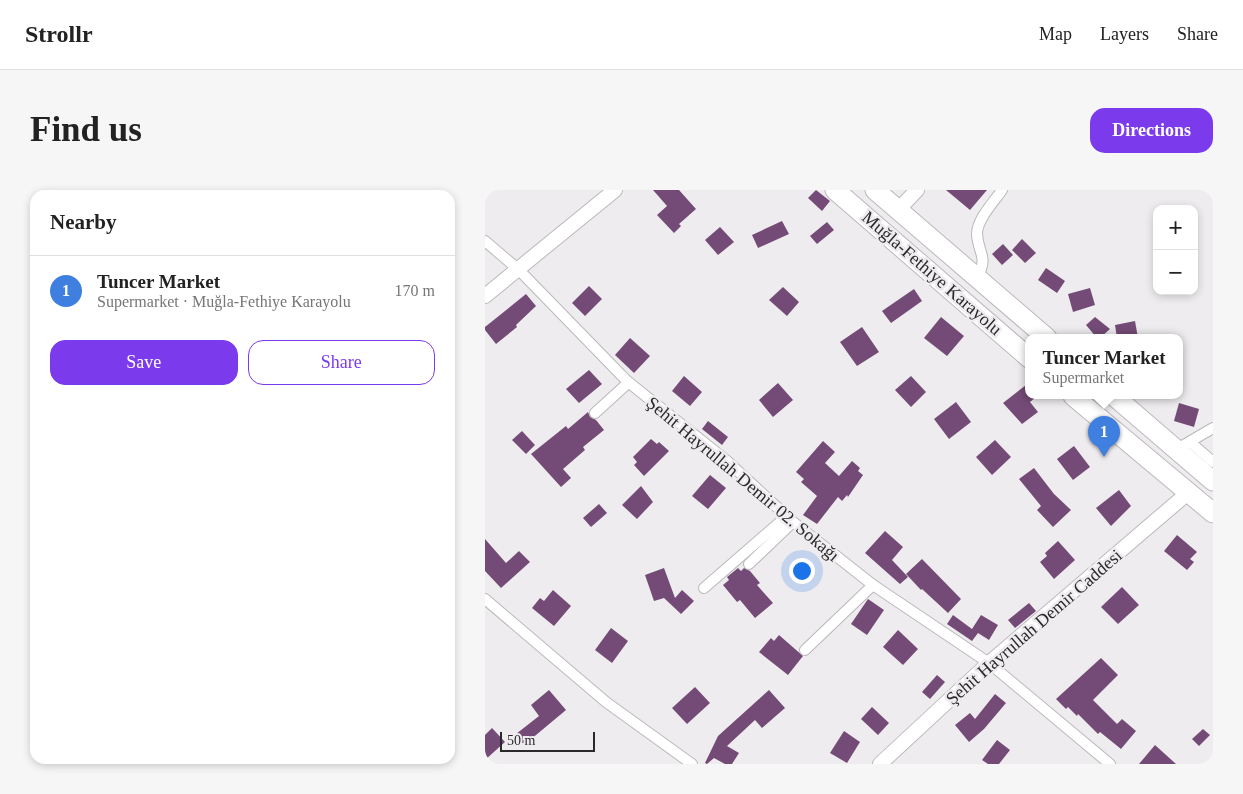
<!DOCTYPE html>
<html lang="en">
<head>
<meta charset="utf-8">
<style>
	:root { --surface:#fff; --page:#f6f6f6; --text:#222; --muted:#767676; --line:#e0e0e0; --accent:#7c3aed }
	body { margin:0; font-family:Georgia,serif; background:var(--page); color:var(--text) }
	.controls { position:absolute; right:15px; top:15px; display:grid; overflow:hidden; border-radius:10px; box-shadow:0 2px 8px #0003 }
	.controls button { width:45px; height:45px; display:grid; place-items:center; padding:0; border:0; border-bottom:1px solid var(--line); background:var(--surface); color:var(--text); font:25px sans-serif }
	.scale { position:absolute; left:15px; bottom:12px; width:95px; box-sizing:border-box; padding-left:5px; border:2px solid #2a292a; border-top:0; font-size:14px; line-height:18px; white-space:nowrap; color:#2a292a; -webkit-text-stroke:4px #efecef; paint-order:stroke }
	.you { position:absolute; left:316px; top:380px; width:18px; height:18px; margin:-12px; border:4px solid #fff; border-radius:50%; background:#1a73e8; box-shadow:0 0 0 8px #1a73e833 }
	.badge { display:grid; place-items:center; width:32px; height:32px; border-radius:50%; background:var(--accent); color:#fff; font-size:16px; font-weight:700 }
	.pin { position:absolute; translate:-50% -41px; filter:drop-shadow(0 1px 2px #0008) }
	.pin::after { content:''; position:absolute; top:26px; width:18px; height:15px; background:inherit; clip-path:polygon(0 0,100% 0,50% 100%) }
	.popup { position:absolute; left:540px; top:144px; width:158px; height:65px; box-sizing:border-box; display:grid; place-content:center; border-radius:10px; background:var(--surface); filter:drop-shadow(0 1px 4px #0005); font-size:16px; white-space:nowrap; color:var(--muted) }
	.popup b { font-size:19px; color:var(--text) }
	.popup::after { content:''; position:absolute; left:50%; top:100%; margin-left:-10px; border:10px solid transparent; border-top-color:var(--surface) }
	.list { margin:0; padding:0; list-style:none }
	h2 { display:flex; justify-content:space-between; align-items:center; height:65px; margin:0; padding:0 20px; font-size:21px }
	h2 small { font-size:16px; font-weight:400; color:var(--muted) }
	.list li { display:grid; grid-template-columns:32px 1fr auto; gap:15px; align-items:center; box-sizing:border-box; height:70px; padding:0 20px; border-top:1px solid var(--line) }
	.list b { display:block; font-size:19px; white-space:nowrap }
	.list p { margin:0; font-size:16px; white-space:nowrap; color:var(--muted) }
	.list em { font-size:16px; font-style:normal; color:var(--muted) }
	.actions { display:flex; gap:10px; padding:15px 20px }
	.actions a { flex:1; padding:11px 0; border:1px solid var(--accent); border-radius:15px; text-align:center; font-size:18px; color:var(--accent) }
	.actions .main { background:var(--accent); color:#fff }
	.map { position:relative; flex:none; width:728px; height:574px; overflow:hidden; border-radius:15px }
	header { display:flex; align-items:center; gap:30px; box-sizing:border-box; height:70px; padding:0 25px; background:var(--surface); border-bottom:1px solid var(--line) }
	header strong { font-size:24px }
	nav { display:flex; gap:28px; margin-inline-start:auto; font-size:18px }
	.intro { display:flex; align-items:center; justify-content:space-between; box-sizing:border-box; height:120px; padding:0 30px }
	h1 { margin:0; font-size:35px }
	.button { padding:12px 22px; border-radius:15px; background:var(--accent); color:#fff; font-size:18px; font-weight:700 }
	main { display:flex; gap:30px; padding:0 30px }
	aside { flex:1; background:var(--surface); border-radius:15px; box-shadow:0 2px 8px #0003 }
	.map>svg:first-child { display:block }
</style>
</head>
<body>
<header>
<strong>Strollr</strong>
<nav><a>Map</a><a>Layers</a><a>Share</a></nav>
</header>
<div class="intro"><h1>Find us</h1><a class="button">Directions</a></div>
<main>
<aside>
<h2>Nearby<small></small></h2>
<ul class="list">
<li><span class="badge" style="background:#3f7fe0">1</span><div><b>Tuncer Market</b><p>Supermarket · Muğla-Fethiye Karayolu</p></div><em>170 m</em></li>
</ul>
<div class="actions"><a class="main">Save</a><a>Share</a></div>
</aside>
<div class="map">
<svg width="728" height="574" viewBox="0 0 728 574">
	<rect width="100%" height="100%" fill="#efecef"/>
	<g fill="#744b77">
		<path d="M168,0H194L211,19L194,34L196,36L189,43L172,25L182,16Z"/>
		<path d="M331,0L345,11L337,21L323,8Z"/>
		<path d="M461,0H502L485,20Z"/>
		<path d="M297,31L304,44L273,58L267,45Z"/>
		<path d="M342,32L349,40L332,54L325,46Z"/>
		<path d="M235,37L249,52L233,65L220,50Z"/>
		<path d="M537,49L551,63L540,73L527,60Z"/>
		<path d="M518,54L528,65L517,75L507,64Z"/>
		<path d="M561,78L580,91L572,103L553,90Z"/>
		<path d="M104,96L117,109L100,126L87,113Z"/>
		<path d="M298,97L314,112L302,126L284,110Z"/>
		<path d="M605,98L610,115L588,122L583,104Z"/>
		<path d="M429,99L437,111L406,133L397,121Z"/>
		<path d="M41,104L51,116L31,135L32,137L11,154L0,140V137Z"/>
		<path d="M456,127L479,146L462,166L439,148Z"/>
		<path d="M610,127L625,139L615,148H612L601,135Z"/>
		<path d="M650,131L653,148H632L630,135Z"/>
		<path d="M377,137L394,162L372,176L355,152Z"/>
		<path d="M145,148L165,166L149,183L130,165Z"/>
		<path d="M104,180L117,194L94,213L81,199Z"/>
		<path d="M199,186L217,202L205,216L187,201Z"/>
		<path d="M426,186L441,202L426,217L410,200Z"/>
		<path d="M293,193L308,210L288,227L274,210Z"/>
		<path d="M541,195L544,200V206L550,208L545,212L553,222L537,234L518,213Z"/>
		<path d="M471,212L486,232L464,249L449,229Z"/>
		<path d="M694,213L714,219L709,237L689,231Z"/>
		<path d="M103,222L105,227L111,230L119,240L98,257L100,260L78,279L86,288L76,297L46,264L81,236L83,239Z"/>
		<path d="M223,231L243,247L237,255L217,239Z"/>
		<path d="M37,241L50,255L41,264L27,250Z"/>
		<path d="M166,249L172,254L174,252L184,261L159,286L149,275L152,272L148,267Z"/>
		<path d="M510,250L526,267L507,285L491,267Z"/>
		<path d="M338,251L350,262L340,273L354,286L367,271L375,278L373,281L378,285L363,307L362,305L357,311L353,307L332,334L318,325L332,306L316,292L319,289L311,282Z"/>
		<path d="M589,256L605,277L588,290L572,269Z"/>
		<path d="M549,278L569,304L586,320L568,337L552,320L556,316L534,289Z"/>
		<path d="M225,285L241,298L223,319L207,306Z"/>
		<path d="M156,296L168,312L152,329L137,315Z"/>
		<path d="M634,300L646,316L626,336L611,318Z"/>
		<path d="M114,314L122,323L106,337L98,328Z"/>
		<path d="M400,341L418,357L407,370L423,387L415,394L380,363Z"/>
		<path d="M692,345L712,362L705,369L709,372L702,380L679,361Z"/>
		<path d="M0,349L21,373L34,361L45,372L16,398L0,381Z"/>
		<path d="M573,351L590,370L569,389L555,372L562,366L560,363Z"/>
		<path d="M437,369L476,409L463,423L437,399L436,400L421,384Z"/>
		<path d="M179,378L190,408L197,400L209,411L196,424L179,408L169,411L160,385Z"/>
		<path d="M253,378L256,381L259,378L265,381L275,393L272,395L288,413L270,428L255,410L252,412L238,395L244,390L242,387Z"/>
		<path d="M637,397L654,415L633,434L616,417Z"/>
		<path d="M68,400L86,416L69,436L47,418L55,408L59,411Z"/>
		<path d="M383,409L399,420L382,445L366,434Z"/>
		<path d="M544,413L551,421L530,438L523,430Z"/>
		<path d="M468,425L487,439L496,425L513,435L504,450L493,443L487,451L462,434Z"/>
		<path d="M126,438L143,451L127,473L110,460Z"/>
		<path d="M413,440L433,459L418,475L398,457Z"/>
		<path d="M294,445L318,466L303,485L274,462L286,448L289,451Z"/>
		<path d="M616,468L633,485L608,510L632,534L637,529L651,541L636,559L615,542L613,544L593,524L592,526L583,517L581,519L571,509Z"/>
		<path d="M452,485L460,492L445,509L437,502Z"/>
		<path d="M210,497L225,513L202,534L187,518Z"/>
		<path d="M64,500L81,520L39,555L31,544L54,526L46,515Z"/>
		<path d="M284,500L300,518L277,538L270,530L242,556L254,563L247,574H240L229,568L222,574L220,573L233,546Z"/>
		<path d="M510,504L521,513L499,539L484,552L470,535L485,523L490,529Z"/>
		<path d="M387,517L404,533L393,545L376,529Z"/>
		<path d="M7,538L20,552L0,570V545Z"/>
		<path d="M718,539L725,545L714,556L707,549Z"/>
		<path d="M359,541L375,552L362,573L345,563Z"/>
		<path d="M512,550L525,560L514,574H503L497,570Z"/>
		<path d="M670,555L691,574H654Z"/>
	</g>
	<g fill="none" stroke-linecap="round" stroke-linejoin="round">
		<g stroke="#bbb8bb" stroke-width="12">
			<g id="street">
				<path d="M0,51L34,80L142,191L242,271L308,332L388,395L504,473L625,574"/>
				<path d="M492,88C504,66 493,64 492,44C492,29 509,12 517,0"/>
				<path d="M110,223L143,193"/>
				<path d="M705,252L728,272"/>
				<path d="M692,259L728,238"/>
				<path d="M264,374L308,332"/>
				<path d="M219,398L302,326"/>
				<path d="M0,409L121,512L207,574"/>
				<path d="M320,460L388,395"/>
			</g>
		</g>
		<g stroke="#bbb8bb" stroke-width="16">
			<g id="secondary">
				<path d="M413,20L432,0"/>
				<path d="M0,106L130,0"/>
				<path d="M395,574L504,473L704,302"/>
			</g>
		</g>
		<g stroke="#bbb8bb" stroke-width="21">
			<g id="highway">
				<path d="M350,0L544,168"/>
				<path d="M390,0L562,148"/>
				<path d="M588,206L728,323"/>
				<path d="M629,206L728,291"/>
			</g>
		</g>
		<use href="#street" stroke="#fff" stroke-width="10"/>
		<use href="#secondary" stroke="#fff" stroke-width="14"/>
		<use href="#highway" stroke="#fff" stroke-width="19"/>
	</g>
	<g text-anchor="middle" stroke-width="5" stroke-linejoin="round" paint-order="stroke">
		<g font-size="18" fill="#2a292a" stroke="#efecef">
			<text transform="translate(447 83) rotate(41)" y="6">Muğla-Fethiye Karayolu</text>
			<text transform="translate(258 289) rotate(40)" y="6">Şehit Hayrullah Demir 02. Sokağı</text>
			<text transform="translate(549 437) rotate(-41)" y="6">Şehit Hayrullah Demir Caddesi</text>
		</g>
	</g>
</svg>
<div class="controls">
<button>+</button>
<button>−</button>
</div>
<div class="scale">50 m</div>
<div class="you"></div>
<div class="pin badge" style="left:619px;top:267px;background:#3f7fe0">1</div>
<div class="popup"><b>Tuncer Market</b>Supermarket</div>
</div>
</main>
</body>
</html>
